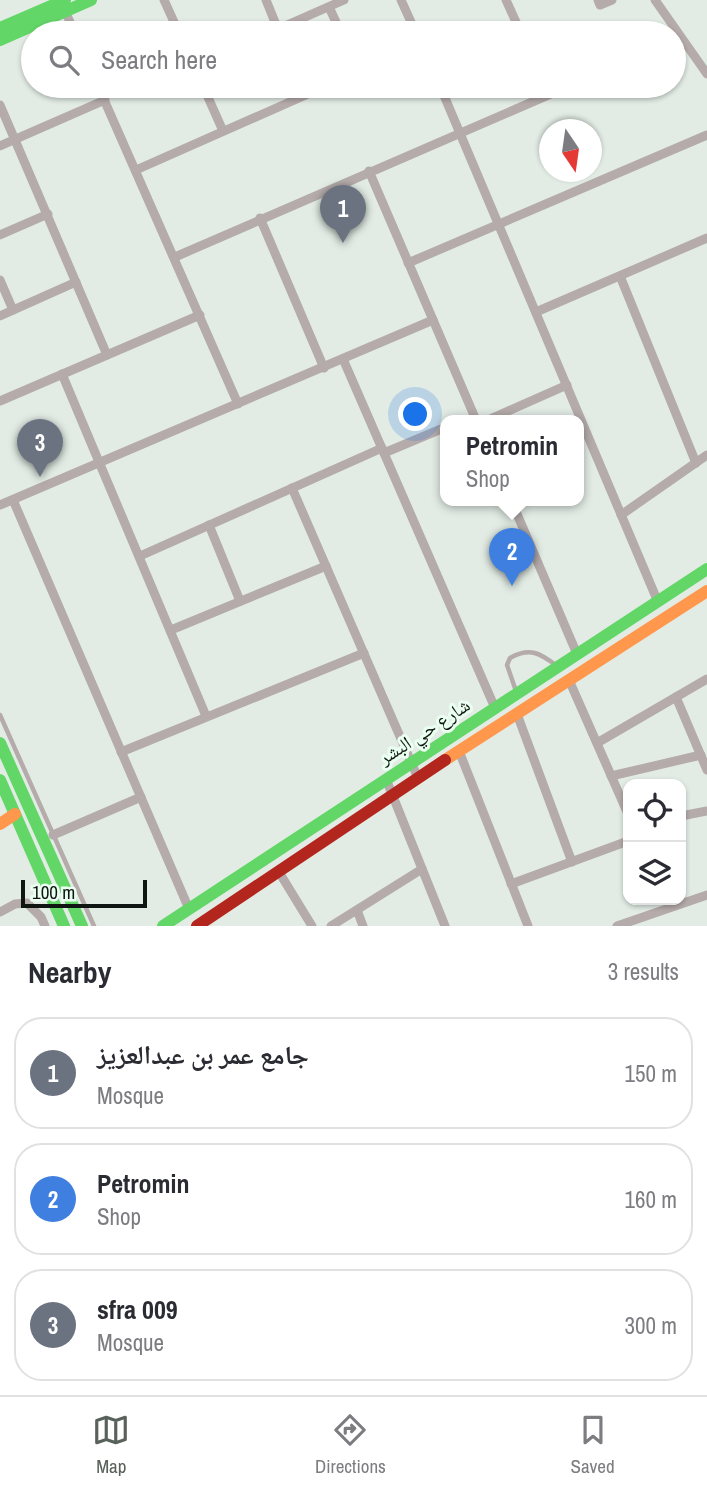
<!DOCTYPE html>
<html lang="en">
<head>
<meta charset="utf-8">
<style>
	:root { --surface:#fff; --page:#f2f2f3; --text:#2b2b33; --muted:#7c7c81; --line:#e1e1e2; --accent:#59615b }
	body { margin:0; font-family:"Archivo Narrow","Noto Naskh Arabic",sans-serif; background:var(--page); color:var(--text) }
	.controls { position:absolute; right:21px; bottom:21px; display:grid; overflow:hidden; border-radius:14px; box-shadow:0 2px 5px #0004 }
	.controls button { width:63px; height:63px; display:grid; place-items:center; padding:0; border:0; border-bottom:2px solid var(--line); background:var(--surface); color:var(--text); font:35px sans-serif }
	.compass { position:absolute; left:539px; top:119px; width:63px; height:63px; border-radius:50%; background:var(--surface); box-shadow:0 2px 5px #0004; rotate:167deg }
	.scale { position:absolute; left:21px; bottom:18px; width:126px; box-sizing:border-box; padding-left:7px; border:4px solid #0f1611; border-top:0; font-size:19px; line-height:24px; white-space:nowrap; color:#0f1611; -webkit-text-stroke:5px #eafff0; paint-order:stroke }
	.you { position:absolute; left:416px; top:415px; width:24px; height:24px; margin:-18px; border:5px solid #fff; border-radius:50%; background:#1a73e8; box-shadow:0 0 0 10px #1a73e833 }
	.badge { display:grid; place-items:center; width:46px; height:46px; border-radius:50%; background:var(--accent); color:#fff; font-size:23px; font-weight:700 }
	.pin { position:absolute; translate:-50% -58px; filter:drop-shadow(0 2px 4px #0008) }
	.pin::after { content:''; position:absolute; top:37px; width:24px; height:21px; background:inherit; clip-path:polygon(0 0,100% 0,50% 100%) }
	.popup { position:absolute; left:440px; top:415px; width:144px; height:91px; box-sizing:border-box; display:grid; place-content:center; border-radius:14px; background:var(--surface); filter:drop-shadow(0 2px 5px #0005); font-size:23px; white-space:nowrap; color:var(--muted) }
	.popup b { font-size:26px; color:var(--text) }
	.popup::after { content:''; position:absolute; left:50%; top:100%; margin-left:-14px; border:14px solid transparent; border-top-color:var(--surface) }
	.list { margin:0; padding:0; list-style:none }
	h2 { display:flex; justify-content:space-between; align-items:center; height:91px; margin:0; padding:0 28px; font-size:30px }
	h2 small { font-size:23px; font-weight:400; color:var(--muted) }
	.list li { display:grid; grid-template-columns:46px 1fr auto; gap:21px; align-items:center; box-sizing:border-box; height:112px; margin:0 14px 14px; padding:0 14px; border:2px solid var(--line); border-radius:28px }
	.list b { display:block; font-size:26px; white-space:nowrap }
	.list p { margin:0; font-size:23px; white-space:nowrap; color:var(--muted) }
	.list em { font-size:23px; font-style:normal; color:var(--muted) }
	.icon { flex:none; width:38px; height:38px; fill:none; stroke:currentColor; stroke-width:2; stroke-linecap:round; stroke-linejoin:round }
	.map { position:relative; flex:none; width:707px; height:926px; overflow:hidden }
	.search { position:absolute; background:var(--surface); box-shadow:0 2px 5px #0004; left:21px; right:21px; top:21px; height:77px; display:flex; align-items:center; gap:18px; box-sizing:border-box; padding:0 24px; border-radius:38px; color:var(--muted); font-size:26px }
	.sheet { height:469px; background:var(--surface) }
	nav { display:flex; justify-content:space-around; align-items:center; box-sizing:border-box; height:98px; border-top:2px solid var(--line); background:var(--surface); font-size:19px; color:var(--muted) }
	nav a { display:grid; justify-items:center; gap:4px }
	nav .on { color:var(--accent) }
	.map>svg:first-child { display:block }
</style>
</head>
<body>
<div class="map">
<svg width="707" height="926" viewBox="0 0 707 926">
	<rect width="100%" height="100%" fill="#e2ece5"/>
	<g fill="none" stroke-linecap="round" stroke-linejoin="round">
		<g stroke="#b4abaa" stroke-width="4.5">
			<path d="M516,691L507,665L510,658C530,647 540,653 557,666"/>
			<path d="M0,715L94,926"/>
		</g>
		<g stroke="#b4abaa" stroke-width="9">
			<path d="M164,0L179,33"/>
			<path d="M266,0L279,32"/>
			<path d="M401,0L416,33"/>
			<path d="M506,0L521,33"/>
			<path d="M598,0L600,5L612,0"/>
			<path d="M655,0L707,74"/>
			<path d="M329,7L341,33"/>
			<path d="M65,11L75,33"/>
			<path d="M278,29L344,0"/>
			<path d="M98,86L238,404"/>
			<path d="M203,86L223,131"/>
			<path d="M440,86L658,602"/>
			<path d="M0,105L107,355"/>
			<path d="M0,146L105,100"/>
			<path d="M136,170L326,86"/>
			<path d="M369,171L476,420"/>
			<path d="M260,218L324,368"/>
			<path d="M0,235L48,214"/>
			<path d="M175,257L569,86"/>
			<path d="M408,263L707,135"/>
			<path d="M620,276L696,463"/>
			<path d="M0,280L13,310"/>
			<path d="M536,312L707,238"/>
			<path d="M0,316L76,282"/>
			<path d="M343,359L495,708"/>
			<path d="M62,374L206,716"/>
			<path d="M0,401L200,315"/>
			<path d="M488,420L567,385"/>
			<path d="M384,453L446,427"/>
			<path d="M292,488L418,778"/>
			<path d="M13,500L189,909"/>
			<path d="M511,500L577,654"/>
			<path d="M0,505L433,320"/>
			<path d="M621,515L707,455"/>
			<path d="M209,525L240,601"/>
			<path d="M140,556L382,448"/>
			<path d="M171,630L326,566"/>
			<path d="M569,680L628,814"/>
			<path d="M676,697L707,770"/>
			<path d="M517,714L572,862"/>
			<path d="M597,743L707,679"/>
			<path d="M459,751L528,926"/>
			<path d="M121,752L364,653"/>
			<path d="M611,776L701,755"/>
			<path d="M386,779L445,926"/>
			<path d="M681,816L707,811"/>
			<path d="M53,835L141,797"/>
			<path d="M279,872L312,926"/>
			<path d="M511,884L628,841"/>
			<path d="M357,910L363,926"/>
			<path d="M0,912L15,904L27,903L41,917L45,926"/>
			<path d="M331,926L422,869"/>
			<path d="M617,926L707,895"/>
		</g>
		<g stroke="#63d668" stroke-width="12">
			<path d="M0,28L65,0"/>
			<path d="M0,40L91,0"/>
			<path d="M0,743L82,926"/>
			<path d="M0,780L64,926"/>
			<path d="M163,926L707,569"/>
		</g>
		<g stroke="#ff974d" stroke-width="12">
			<path d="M445,760L707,591"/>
			<path d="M0,824L15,814"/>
		</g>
		<path stroke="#b3261e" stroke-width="12" d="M197,926L445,760"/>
	</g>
	<g text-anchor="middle" stroke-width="6" stroke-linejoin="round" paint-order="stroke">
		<g font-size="19" fill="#0f1611" stroke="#eafff0">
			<text transform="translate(424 731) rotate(-33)" y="7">شارع حي البشر</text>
		</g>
	</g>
</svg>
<div class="controls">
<button><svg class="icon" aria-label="locate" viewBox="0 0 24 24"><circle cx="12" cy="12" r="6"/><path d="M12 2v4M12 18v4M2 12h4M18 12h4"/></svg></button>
<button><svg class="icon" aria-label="layers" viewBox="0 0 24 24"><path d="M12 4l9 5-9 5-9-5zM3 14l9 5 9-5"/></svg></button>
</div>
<svg class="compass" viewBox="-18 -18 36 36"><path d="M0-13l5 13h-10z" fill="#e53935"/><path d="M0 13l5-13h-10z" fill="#7c7c81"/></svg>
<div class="scale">100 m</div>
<div class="you"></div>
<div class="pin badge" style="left:343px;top:243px;background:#6b7280">1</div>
<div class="pin badge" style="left:512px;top:586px;background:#3f7fe0">2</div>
<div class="popup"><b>Petromin</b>Shop</div>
<div class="pin badge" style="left:40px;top:477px;background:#6b7280">3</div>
<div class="search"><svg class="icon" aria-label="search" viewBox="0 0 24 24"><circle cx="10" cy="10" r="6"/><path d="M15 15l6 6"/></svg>Search here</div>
</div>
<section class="sheet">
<h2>Nearby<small>3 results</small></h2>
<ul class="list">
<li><span class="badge" style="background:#6b7280">1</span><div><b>جامع عمر بن عبدالعزيز</b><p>Mosque</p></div><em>150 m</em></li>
<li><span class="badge" style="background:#3f7fe0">2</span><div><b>Petromin</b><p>Shop</p></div><em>160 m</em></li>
<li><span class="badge" style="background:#6b7280">3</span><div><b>sfra 009</b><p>Mosque</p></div><em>300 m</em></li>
</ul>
</section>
<nav>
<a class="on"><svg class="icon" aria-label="map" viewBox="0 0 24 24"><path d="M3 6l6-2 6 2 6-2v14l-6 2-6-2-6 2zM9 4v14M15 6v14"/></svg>Map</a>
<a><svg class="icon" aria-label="directions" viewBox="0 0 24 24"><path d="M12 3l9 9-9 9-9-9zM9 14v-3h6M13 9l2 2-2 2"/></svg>Directions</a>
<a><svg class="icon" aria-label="saved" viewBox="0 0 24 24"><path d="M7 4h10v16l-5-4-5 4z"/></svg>Saved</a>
</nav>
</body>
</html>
